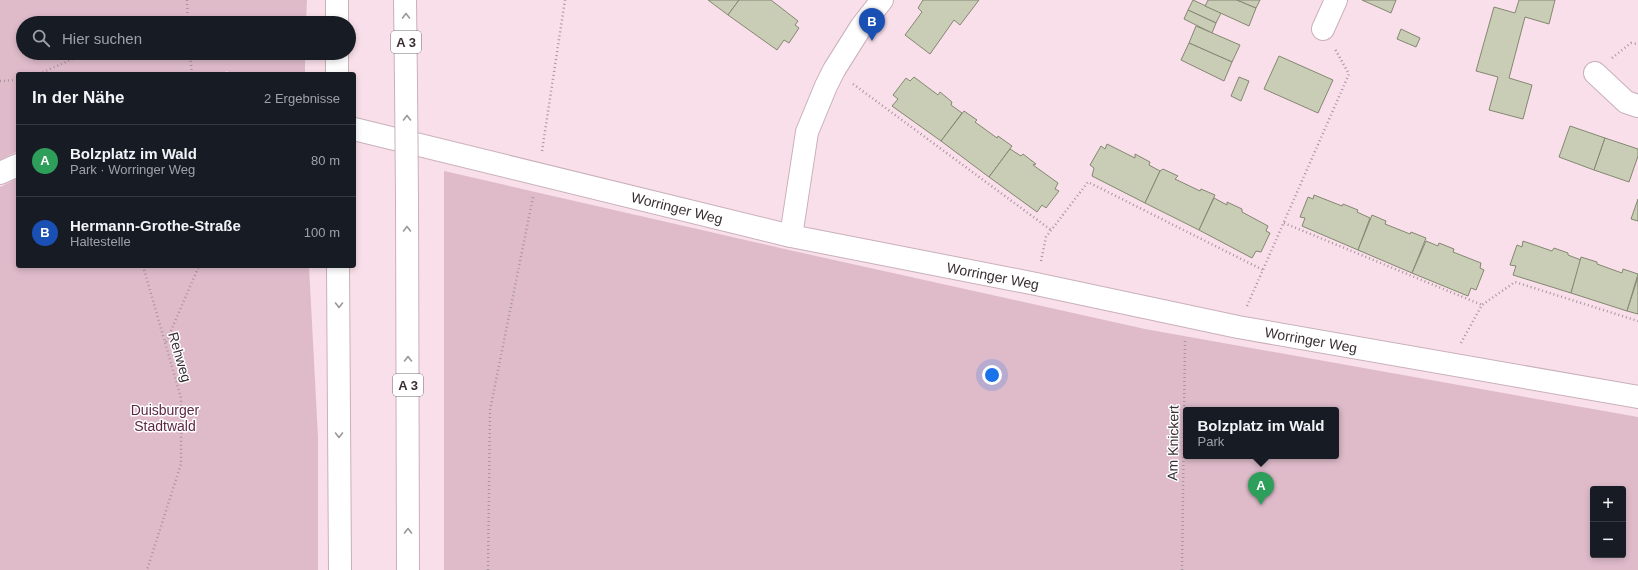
<!DOCTYPE html>
<html lang="de">
<head>
<meta charset="utf-8">
<style>
	:root { --surface:#171b24; --page:#20242c; --text:#f1f3f6; --muted:#9ea1a6; --line:#363941; --accent:#aeb389 }
	body { margin:0; font-family:Arial,sans-serif; background:var(--page); color:var(--text) }
	.controls { position:absolute; right:12px; bottom:12px; display:grid; overflow:hidden; border-radius:4px; box-shadow:0 2px 6px #0003 }
	.controls button { width:36px; height:36px; display:grid; place-items:center; padding:0; border:0; border-bottom:1px solid var(--line); background:var(--surface); color:var(--text); font:20px sans-serif }
	.you { position:absolute; left:992px; top:375px; width:14px; height:14px; margin:-10px; border:3px solid #fff; border-radius:50%; background:#1a73e8; box-shadow:0 0 0 6px #1a73e833 }
	.badge { display:grid; place-items:center; width:26px; height:26px; border-radius:50%; background:var(--accent); color:#fff; font-size:13px; font-weight:700 }
	.pin { position:absolute; translate:-50% -33px; filter:drop-shadow(0 1px 2px #0008) }
	.pin::after { content:''; position:absolute; top:21px; width:14px; height:12px; background:inherit; clip-path:polygon(0 0,100% 0,50% 100%) }
	.popup { position:absolute; left:1183px; top:407px; width:156px; height:52px; box-sizing:border-box; display:grid; place-content:center; border-radius:4px; background:var(--surface); filter:drop-shadow(0 1px 3px #0005); font-size:13px; white-space:nowrap; color:var(--muted) }
	.popup b { font-size:15px; color:var(--text) }
	.popup::after { content:''; position:absolute; left:50%; top:100%; margin-left:-8px; border:8px solid transparent; border-top-color:var(--surface) }
	.list { margin:0; padding:0; list-style:none }
	h2 { display:flex; justify-content:space-between; align-items:center; height:52px; margin:0; padding:0 16px; font-size:17px }
	h2 small { font-size:13px; font-weight:400; color:var(--muted) }
	.list li { display:grid; grid-template-columns:26px 1fr auto; gap:12px; align-items:center; box-sizing:border-box; height:72px; padding:0 16px; border-top:1px solid var(--line) }
	.list b { display:block; font-size:15px; white-space:nowrap }
	.list p { margin:0; font-size:13px; white-space:nowrap; color:var(--muted) }
	.list em { font-size:13px; font-style:normal; color:var(--muted) }
	.icon { flex:none; width:22px; height:22px; fill:none; stroke:currentColor; stroke-width:2; stroke-linecap:round; stroke-linejoin:round }
	.map { position:relative; flex:none; width:1638px; height:570px; overflow:hidden }
	.search { position:absolute; background:var(--surface); box-shadow:0 2px 6px #0003; left:16px; top:16px; width:340px; height:44px; display:flex; align-items:center; gap:10px; box-sizing:border-box; padding:0 14px; border-radius:22px; color:var(--muted); font-size:15px }
	.panel { position:absolute; background:var(--surface); box-shadow:0 2px 6px #0003; left:16px; top:72px; width:340px; height:196px; border-radius:4px }
	.map>svg:first-child { display:block }
</style>
</head>
<body>
<div class="map">
<svg width="1638" height="570" viewBox="0 0 1638 570">
	<rect width="100%" height="100%" fill="#f9dfe9"/>
	<g fill="#dfbbca" fill-rule="evenodd">
		<path d="M0,0H307L306,23H23V53H305V74H235L226,71L225,74H18V151L0,160Z"/>
		<path d="M444,171L789,250L1145,329L1638,417V570H444ZM1186,410H1336V456H1186ZM1593,489H1623V555H1593Z"/>
		<path d="M18,178V266H309L318,437V570H0V187Z"/>
	</g>
	<g fill="#c9cdb6" stroke="#848772">
		<path d="M708,0H739L728,15Z"/>
		<path d="M739,0H771L798,21L795,25L799,28L789,43L784,40L777,50L728,15Z"/>
		<path d="M923,0H979L960,25L954,20L930,54L905,35L922,12L918,8Z"/>
		<path d="M1193,0L1221,13L1216,23L1188,10Z"/>
		<path d="M1208,0H1237L1256,8L1249,26L1205,6Z"/>
		<path d="M1237,0H1260L1256,8Z"/>
		<path d="M1362,0H1396L1391,13Z"/>
		<path d="M1519,0H1555L1549,24L1525,17L1509,78L1532,85L1523,119L1489,110L1498,77L1476,71L1494,7L1515,13Z"/>
		<path d="M1188,10L1216,23L1212,33L1184,19Z"/>
		<path d="M1196,26L1240,45L1232,62L1189,43Z"/>
		<path d="M1401,29L1420,38L1416,47L1397,39Z"/>
		<path d="M1189,43L1232,62L1224,81L1181,60Z"/>
		<path d="M1279,56L1333,80L1318,113L1264,89Z"/>
		<path d="M914,77L938,95L940,92L952,102L951,105L962,113L941,141L892,106L898,99L893,95L906,78L910,81Z"/>
		<path d="M1239,77L1249,81L1241,101L1231,96Z"/>
		<path d="M964,111L977,120L975,122L997,138L998,136L1012,146L989,177L941,141Z"/>
		<path d="M1570,126L1605,138L1594,170L1559,157Z"/>
		<path d="M1605,138L1638,149V156L1629,182L1594,170Z"/>
		<path d="M1107,144L1135,158V154L1150,162L1149,165L1160,171L1145,203L1092,176L1094,168L1090,165L1101,146L1105,149Z"/>
		<path d="M1010,149L1021,156L1023,154L1036,164L1033,165L1058,183L1055,189L1059,191L1046,208L1042,205L1037,212L989,177Z"/>
		<path d="M1163,169L1178,176L1175,179L1200,191L1201,189L1215,195L1199,230L1145,203L1160,171Z"/>
		<path d="M1314,195L1342,206L1343,204L1358,210L1357,212L1370,218L1358,250L1302,226L1305,218L1300,217L1308,197L1313,199Z"/>
		<path d="M1214,198L1227,205V202L1242,209V212L1268,226L1266,231L1270,233L1261,252L1256,251L1252,258L1199,230Z"/>
		<path d="M1638,199V221L1631,219Z"/>
		<path d="M1372,215L1386,221L1385,224L1410,234L1411,232L1426,238L1412,273L1358,250Z"/>
		<path d="M1426,241L1438,246L1439,243L1454,249L1453,252L1481,263L1480,268L1484,270L1476,290L1471,288L1468,296L1412,273Z"/>
		<path d="M1523,241L1552,251L1554,248L1568,253V255L1581,260L1571,293L1513,275L1516,266L1510,265L1517,245L1522,247Z"/>
		<path d="M1581,257L1597,262V264L1622,273L1623,269L1638,274L1627,311L1571,293Z"/>
		<path d="M1638,277V314L1627,311Z"/>
	</g>
	<g fill="none" stroke-linecap="round" stroke-linejoin="round">
		<g stroke="#c9b0ba" stroke-width="24">
			<g id="minor">
				<path d="M1323,29L1336,0"/>
				<path d="M1595,73L1626,102L1638,106"/>
				<path d="M791,236L807,132L826,86L834,70L861,27L882,0"/>
			</g>
		</g>
		<g stroke="#c9b0ba" stroke-width="24">
			<g id="tertiary">
				<path d="M354,129L791,236L1036,284L1238,327L1638,397"/>
				<path d="M0,173L18,165"/>
			</g>
		</g>
		<g stroke="#c9b0ba" stroke-width="24">
			<g id="motorway">
				<path d="M337,0V23"/>
				<path d="M405,0L406,83"/>
				<path d="M337,53V74"/>
				<path d="M407,199L408,570"/>
				<path d="M338,266L340,570"/>
			</g>
		</g>
		<g stroke="#a8949c" stroke-width="2.5" stroke-dasharray="1 3" stroke-linecap="butt">
			<path d="M187,0L188,23"/>
			<path d="M190,53L192,74"/>
			<path d="M1612,58L1631,43L1638,44"/>
			<path d="M39,74L86,53"/>
			<path d="M0,81L18,80"/>
			<path d="M853,84L1051,230"/>
			<path d="M542,151L565,0"/>
			<path d="M1284,223L1482,305"/>
			<path d="M1041,261L1046,237L1088,182L1263,270"/>
			<path d="M143,266L181,398V464L147,570"/>
			<path d="M1247,306L1349,74L1335,49"/>
			<path d="M166,342L199,266"/>
			<path d="M1461,343L1482,305L1515,282L1638,321"/>
			<path d="M488,570L490,410L533,197"/>
			<path d="M1182,570L1185,339"/>
		</g>
		<use href="#minor" stroke="#fff" stroke-width="22"/>
		<use href="#tertiary" stroke="#fff" stroke-width="22"/>
		<use href="#motorway" stroke="#fff" stroke-width="22"/>
		<g stroke="#c9b0ba" stroke-width="24" stroke-linecap="butt">
			<path id="motorway-bridge" d="M406,83L407,199"/>
		</g>
		<use href="#motorway-bridge" stroke="#fff" stroke-width="22"/>
	</g>
	<defs><path id="oneway-chevron" d="M-2-3.5L2.5 0L-2 3.5" fill="none" stroke-width="1.6" stroke-linecap="round" stroke-linejoin="round"/></defs>
	<g stroke="#9c9799">
		<use href="#oneway-chevron" transform="translate(406 16) rotate(-91)"/>
		<use href="#oneway-chevron" transform="translate(407 118) rotate(-90)"/>
		<use href="#oneway-chevron" transform="translate(407 229) rotate(-90)"/>
		<use href="#oneway-chevron" transform="translate(339 305) rotate(90)"/>
		<use href="#oneway-chevron" transform="translate(408 359) rotate(-90)"/>
		<use href="#oneway-chevron" transform="translate(339 435) rotate(90)"/>
		<use href="#oneway-chevron" transform="translate(408 531) rotate(-90)"/>
	</g>
	<g text-anchor="middle" stroke-width="3" stroke-linejoin="round" paint-order="stroke">
		<g fill="#fff" stroke="#746d70" stroke-width="1">
			<rect x="391" y="31" width="30" height="22" rx="3"/>
			<rect x="393" y="374" width="30" height="22" rx="3"/>
		</g>
		<g font-size="13" font-weight="bold" fill="#392f33">
			<text x="406" y="47">A 3</text>
			<text x="408" y="390">A 3</text>
		</g>
		<g font-size="14" fill="#392f33" stroke="#fff">
			<text transform="translate(677 208) rotate(14)" y="5">Worringer Weg</text>
			<text transform="translate(993 276) rotate(11)" y="5">Worringer Weg</text>
			<text transform="translate(1311 340) rotate(10)" y="5">Worringer Weg</text>
			<text transform="translate(180 357) rotate(74)" y="5">Rehweg</text>
			<text transform="translate(1173 443) rotate(-89)" y="5">Am Knickert</text>
		</g>
		<g font-size="14" fill="#5d2842" stroke="#fff">
			<text x="165" y="415">Duisburger<tspan x="165" dy="16">Stadtwald</tspan></text>
		</g>
	</g>
</svg>
<div class="controls">
<button>+</button>
<button>−</button>
</div>
<div class="you"></div>
<div class="pin badge" style="left:1261px;top:505px;background:#2e9e5b">A</div>
<div class="popup"><b>Bolzplatz im Wald</b>Park</div>
<div class="pin badge" style="left:872px;top:41px;background:#1a4fb4">B</div>
<div class="search"><svg class="icon" aria-label="search" viewBox="0 0 24 24"><circle cx="10" cy="10" r="6"/><path d="M15 15l6 6"/></svg>Hier suchen</div>
<section class="panel">
<h2>In der Nähe<small>2 Ergebnisse</small></h2>
<ul class="list">
<li><span class="badge" style="background:#2e9e5b">A</span><div><b>Bolzplatz im Wald</b><p>Park · Worringer Weg</p></div><em>80 m</em></li>
<li><span class="badge" style="background:#1a4fb4">B</span><div><b>Hermann-Grothe-Straße</b><p>Haltestelle</p></div><em>100 m</em></li>
</ul>
</section>
</div>
</body>
</html>
